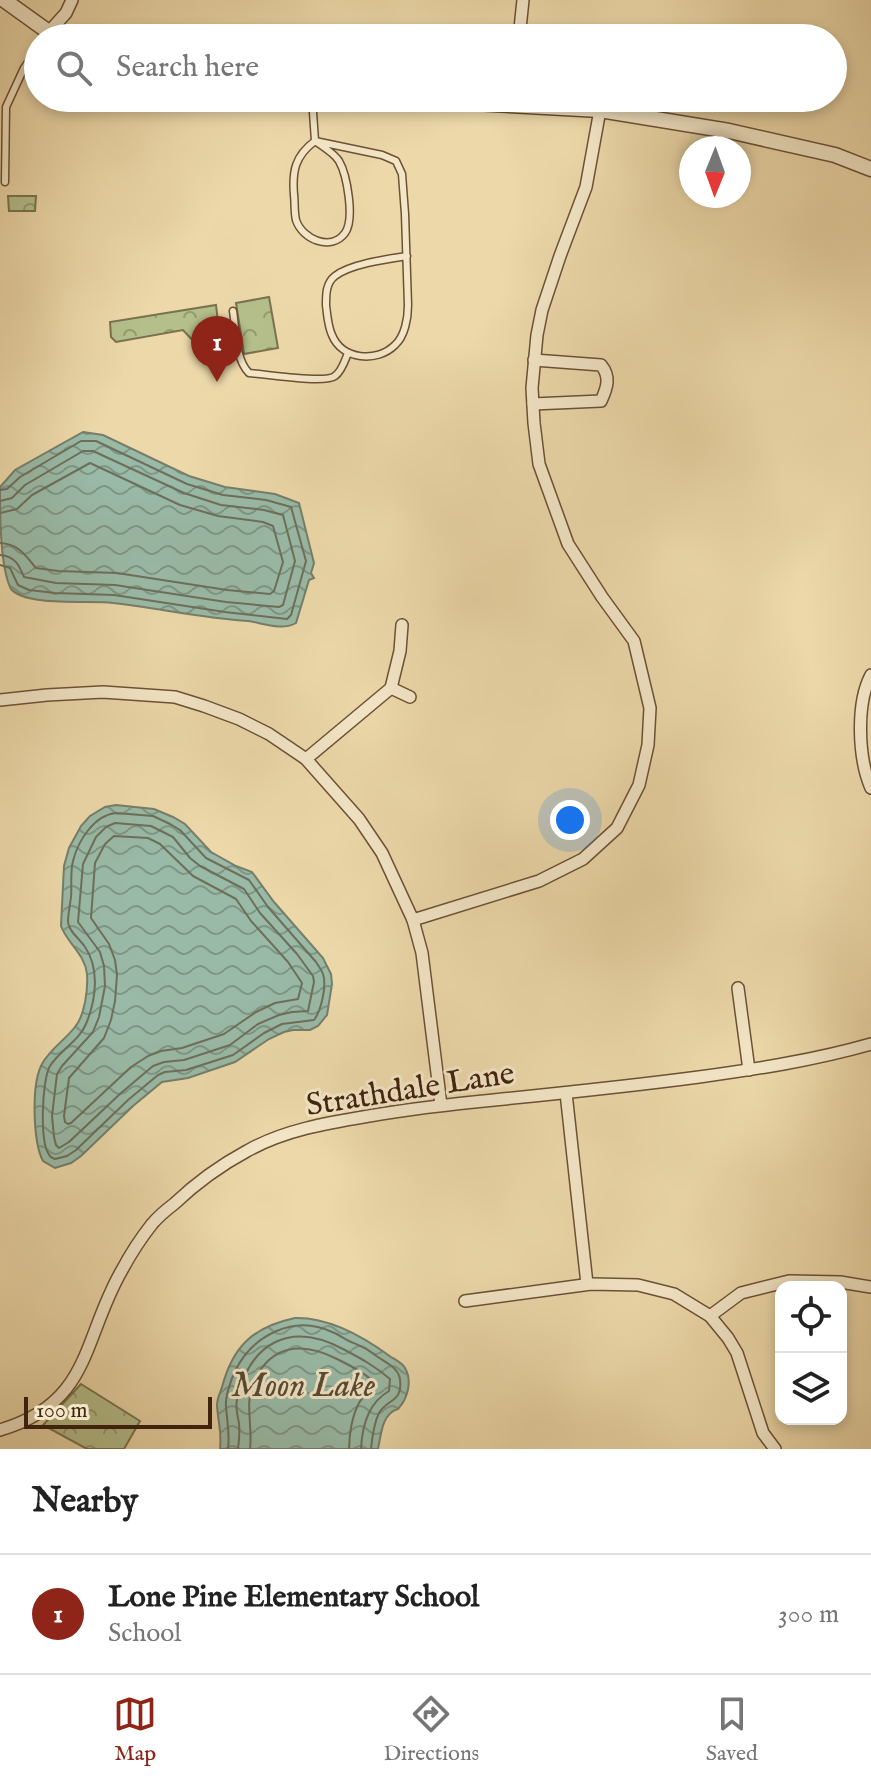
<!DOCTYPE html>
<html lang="en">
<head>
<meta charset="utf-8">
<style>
	:root { --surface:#fff; --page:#f6f6f6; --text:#222; --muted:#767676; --line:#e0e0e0; --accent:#8f2418 }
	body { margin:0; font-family:"IM FELL English",serif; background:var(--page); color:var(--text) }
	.controls { position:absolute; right:24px; bottom:24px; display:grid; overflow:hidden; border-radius:16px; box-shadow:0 4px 12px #0003 }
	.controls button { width:72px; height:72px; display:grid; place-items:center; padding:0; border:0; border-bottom:2px solid var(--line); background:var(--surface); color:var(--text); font:40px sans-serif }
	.compass { position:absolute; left:679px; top:136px; width:72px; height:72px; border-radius:50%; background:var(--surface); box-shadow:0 4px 12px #0003; rotate:181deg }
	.scale { position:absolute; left:24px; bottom:20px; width:188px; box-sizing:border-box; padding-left:8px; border:4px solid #41240e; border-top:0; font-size:22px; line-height:28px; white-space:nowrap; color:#41240e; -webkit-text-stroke:6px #f3e6c7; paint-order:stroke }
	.you { position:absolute; left:570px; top:820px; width:28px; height:28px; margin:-20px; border:6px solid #fff; border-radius:50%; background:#1a73e8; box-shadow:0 0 0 12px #1a73e833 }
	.badge { display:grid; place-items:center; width:52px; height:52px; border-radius:50%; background:var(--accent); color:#fff; font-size:26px; font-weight:700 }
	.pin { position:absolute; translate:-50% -66px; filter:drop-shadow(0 2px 4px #0008) }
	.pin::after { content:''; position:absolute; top:42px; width:28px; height:24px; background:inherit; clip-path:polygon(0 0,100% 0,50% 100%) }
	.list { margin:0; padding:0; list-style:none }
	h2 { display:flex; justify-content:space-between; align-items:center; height:104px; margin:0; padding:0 32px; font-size:34px }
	h2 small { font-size:26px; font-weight:400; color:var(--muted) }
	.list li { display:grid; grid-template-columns:52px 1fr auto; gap:24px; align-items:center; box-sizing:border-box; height:120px; padding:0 32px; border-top:2px solid var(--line) }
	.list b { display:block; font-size:30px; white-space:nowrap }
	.list p { margin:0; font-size:26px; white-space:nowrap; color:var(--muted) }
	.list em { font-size:26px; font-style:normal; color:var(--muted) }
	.icon { flex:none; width:44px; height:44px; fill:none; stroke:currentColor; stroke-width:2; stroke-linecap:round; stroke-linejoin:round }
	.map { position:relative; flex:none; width:871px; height:1449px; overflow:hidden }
	.search { position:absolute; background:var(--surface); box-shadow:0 4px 12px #0003; left:24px; right:24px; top:24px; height:88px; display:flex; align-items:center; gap:20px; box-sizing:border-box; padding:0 28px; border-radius:44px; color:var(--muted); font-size:30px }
	.sheet { height:224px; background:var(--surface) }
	nav { display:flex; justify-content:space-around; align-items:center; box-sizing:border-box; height:112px; border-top:2px solid var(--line); background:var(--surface); font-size:22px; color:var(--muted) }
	nav a { display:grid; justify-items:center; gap:4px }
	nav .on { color:var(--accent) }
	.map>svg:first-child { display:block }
</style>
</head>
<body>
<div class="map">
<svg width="871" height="1449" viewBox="0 0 871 1449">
	<defs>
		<pattern id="park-crowns" width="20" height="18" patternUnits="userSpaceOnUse" patternTransform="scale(2)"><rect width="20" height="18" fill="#b4bf8b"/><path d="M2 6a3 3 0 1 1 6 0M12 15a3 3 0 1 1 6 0" fill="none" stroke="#949b70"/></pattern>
		<pattern id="water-waves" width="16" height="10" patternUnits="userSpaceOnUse" patternTransform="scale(2)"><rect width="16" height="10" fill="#99baa7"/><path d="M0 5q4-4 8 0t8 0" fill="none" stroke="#7e9786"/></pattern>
	</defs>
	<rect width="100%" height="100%" fill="#ecd8a9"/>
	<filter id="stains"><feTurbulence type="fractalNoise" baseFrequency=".0025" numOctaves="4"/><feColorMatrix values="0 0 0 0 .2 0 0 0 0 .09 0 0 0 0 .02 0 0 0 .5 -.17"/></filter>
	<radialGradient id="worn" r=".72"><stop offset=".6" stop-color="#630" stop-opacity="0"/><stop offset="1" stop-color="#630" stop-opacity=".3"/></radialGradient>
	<g fill="url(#park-crowns)" stroke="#7a724c" stroke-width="2">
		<path d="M8,196H36L35,211H9Z"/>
		<path d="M269,297L278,348L244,354L236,303Z"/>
		<path d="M216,305L220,338H215L212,342L196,344L183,330L116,342L111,337L110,322Z"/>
		<path d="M81,1384L140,1421L124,1449H87L43,1425Z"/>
	</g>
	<g fill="url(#water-waves)" stroke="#767e6a" stroke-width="2">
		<path d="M83,432L103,435L189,476L225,487L275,494L299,503L314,563L311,573L314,578L309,580L296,623C283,631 262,623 248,621C202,618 158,608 113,603C91,600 26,607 11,589C0,568 0,514 0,487L15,470Z"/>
		<path d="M116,805L154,809L173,817L185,824L211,852L236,866L252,872L274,902L323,958L331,974L332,984L327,1015L318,1026L310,1030H293L284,1032L269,1039L235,1062L188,1078L162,1082L133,1106L81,1156L71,1163L55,1168L43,1161C33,1142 31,1084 42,1064C50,1049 65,1040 75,1027C85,1015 88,989 87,974C85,954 67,943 61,926L64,866L69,848L81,826L90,816L105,807Z"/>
		<path d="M295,1318C330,1317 364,1337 391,1357C396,1360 402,1363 405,1368C413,1382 407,1399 398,1409C382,1413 381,1435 378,1449H220C222,1430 218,1423 217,1405C217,1399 220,1393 222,1387C233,1346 253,1327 295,1318Z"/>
	</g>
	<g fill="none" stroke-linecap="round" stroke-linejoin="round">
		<g stroke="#6d6f5a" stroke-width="2">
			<path d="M0,490L7,489L20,477L81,441H96L187,484L223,495L266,500L291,507L306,561L291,615L287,619L225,612L114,595L55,593L29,590L18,585L10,568L0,565"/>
			<path d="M0,501L12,498L25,485L83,451H93L184,493L221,505L264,510L283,515L295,561L283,605L279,607L226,602L115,585L56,583L24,577C19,565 15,556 0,555"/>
			<path d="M0,513L17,509L32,495L90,463L180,505L218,516L263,522L273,526L283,562L274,591L270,594L227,590L117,573L58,571L36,568C25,555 19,544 0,543"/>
			<path d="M116,813L153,816L170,824L180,830L206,858L249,880L268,907L316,962C318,965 322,971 323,974C327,986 321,1011 314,1020L282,1024L264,1033L233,1055L186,1070L165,1072L158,1075L128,1100L76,1150L67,1156L55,1159C53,1158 51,1158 50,1156C39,1144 42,1079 50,1066C60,1050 79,1041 86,1024C96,1000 100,969 85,947C80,939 69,932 68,922C68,914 70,905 71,897C72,885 70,873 73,861C78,841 94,815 116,813Z"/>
			<path d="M115,823L151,826L173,837L190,858L200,866L244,889L260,913L297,954L313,976L314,982L308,1011L292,1012L279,1015L258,1024L230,1045L184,1060L164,1062L153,1066L121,1093L69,1142L59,1148L56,1145L54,1137L52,1116L57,1074L62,1066L93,1032L99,1017L105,986L104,966L100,952L78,922L83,864L96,837L106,827Z"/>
			<path d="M114,836L148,838L160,844L193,876L236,899L251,921L288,962L302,983L298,999L275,1003L256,1012L224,1034L182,1048L161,1051L148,1056L131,1067L71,1123L68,1124L65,1122L64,1116L69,1078L104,1038L111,1020L115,1001L117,975L115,960L109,944L91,918L95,863L105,844Z"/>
			<path d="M228,1449C230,1434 227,1422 226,1406C225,1397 231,1380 235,1371C253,1335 294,1314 332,1332C338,1334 343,1338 349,1341C358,1345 367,1348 375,1355C384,1362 399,1367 400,1380C403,1402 387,1399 379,1413C374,1423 372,1439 371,1449"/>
			<path d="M238,1449C239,1441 240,1433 239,1424C238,1416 235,1408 237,1400C250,1342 290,1321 343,1349C360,1358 375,1366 390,1379L389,1391C368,1403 362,1426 361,1449"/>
			<path d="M250,1449C253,1424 244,1405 254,1382C271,1343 304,1342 337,1359C351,1366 363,1372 374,1382C371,1390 363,1396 359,1403C352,1416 349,1435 349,1449"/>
		</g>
		<g stroke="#6c5135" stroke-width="9">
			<g id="service">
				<path d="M312,98L315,141C322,146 334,153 339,161C347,175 355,219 345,233C331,252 302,239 296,220C294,212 295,202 294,195C292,171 295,156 315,141L382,155L396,161L402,174L405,214L408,305C408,318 405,336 395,345C377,363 342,360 332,335C328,327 327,314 326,305C326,294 326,283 335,276C350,264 387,259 407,256"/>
				<path d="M5,182L6,107L24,68L38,48"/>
				<path d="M233,311C236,330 235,359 249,373C265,374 325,384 335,376C342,371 345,360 348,353"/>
			</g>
		</g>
		<g stroke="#6c5135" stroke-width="14">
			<g id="minor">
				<path d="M48,33L66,13L72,0"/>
				<path d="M519,38L523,0"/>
				<path d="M533,404L601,401C607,388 611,377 601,365L534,360"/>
				<path d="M871,675C856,703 858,758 871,788"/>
				<path d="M391,688L410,697"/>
				<path d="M0,700L47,695L103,692L175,697L204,706L239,719L269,734L306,759L359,819L382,853L413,920L422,953L441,1105"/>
				<path d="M306,759L391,688L400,651L402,625"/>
				<path d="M413,920L539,881L583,859L617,828L639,785L648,745L650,708L634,641L602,597L568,544L539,464L534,423L532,388L537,335L542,310L560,256L586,187L600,110"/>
				<path d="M738,988L749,1070"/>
				<path d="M566,1093L587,1284"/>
				<path d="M465,1301L591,1284L638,1285L674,1294L710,1316L728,1338L737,1353L763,1433L775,1449"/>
				<path d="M710,1316L741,1293L789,1281L840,1282L871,1287"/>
				<path d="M0,1430C92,1403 82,1339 122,1270C130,1255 141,1238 152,1224C158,1217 166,1210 174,1204C196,1183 221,1165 247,1151C284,1130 327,1123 369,1116C410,1109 452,1104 494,1100C563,1093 631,1086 699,1077C757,1069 815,1060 871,1044"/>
			</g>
		</g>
		<g stroke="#6c5135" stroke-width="17">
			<g id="tertiary">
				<path d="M4,0L57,38"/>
				<path d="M334,98L420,100L600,110L729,131L835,155L871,169"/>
			</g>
		</g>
		<use href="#service" stroke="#f3e6c7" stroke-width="6"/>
		<use href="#minor" stroke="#f3e6c7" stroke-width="11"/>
		<use href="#tertiary" stroke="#f3e6c7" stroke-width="14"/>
	</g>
	<g text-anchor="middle" stroke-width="6" stroke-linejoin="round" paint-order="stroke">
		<g font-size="32" fill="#41240e" stroke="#f3e6c7">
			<text transform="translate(410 1088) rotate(-9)" y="11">Strathdale Lane</text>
		</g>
		<g font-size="34" font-style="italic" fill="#574a34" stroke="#f3e6c7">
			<text x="303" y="1396">Moon Lake</text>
		</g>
	</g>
	<rect width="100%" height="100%" filter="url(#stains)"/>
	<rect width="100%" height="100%" fill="url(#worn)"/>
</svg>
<div class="controls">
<button><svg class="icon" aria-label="locate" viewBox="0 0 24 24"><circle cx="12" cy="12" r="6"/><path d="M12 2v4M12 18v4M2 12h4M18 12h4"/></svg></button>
<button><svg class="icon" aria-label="layers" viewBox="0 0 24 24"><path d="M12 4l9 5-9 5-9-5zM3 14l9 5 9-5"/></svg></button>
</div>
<svg class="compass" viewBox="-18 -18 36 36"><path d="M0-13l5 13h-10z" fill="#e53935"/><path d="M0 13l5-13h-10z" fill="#767676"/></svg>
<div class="scale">100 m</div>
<div class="you"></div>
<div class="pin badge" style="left:217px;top:382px">1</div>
<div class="search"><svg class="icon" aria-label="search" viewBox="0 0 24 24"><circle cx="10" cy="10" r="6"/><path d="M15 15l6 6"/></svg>Search here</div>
</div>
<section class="sheet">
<h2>Nearby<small></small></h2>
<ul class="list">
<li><span class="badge">1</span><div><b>Lone Pine Elementary School</b><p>School</p></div><em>300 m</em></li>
</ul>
</section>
<nav>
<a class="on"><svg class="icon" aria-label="map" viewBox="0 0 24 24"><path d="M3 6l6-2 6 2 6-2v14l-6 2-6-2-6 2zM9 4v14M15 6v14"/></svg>Map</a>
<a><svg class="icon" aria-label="directions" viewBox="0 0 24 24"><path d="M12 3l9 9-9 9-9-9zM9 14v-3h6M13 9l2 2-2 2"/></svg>Directions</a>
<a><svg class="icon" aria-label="saved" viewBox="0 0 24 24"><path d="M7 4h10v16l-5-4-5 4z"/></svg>Saved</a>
</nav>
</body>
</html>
